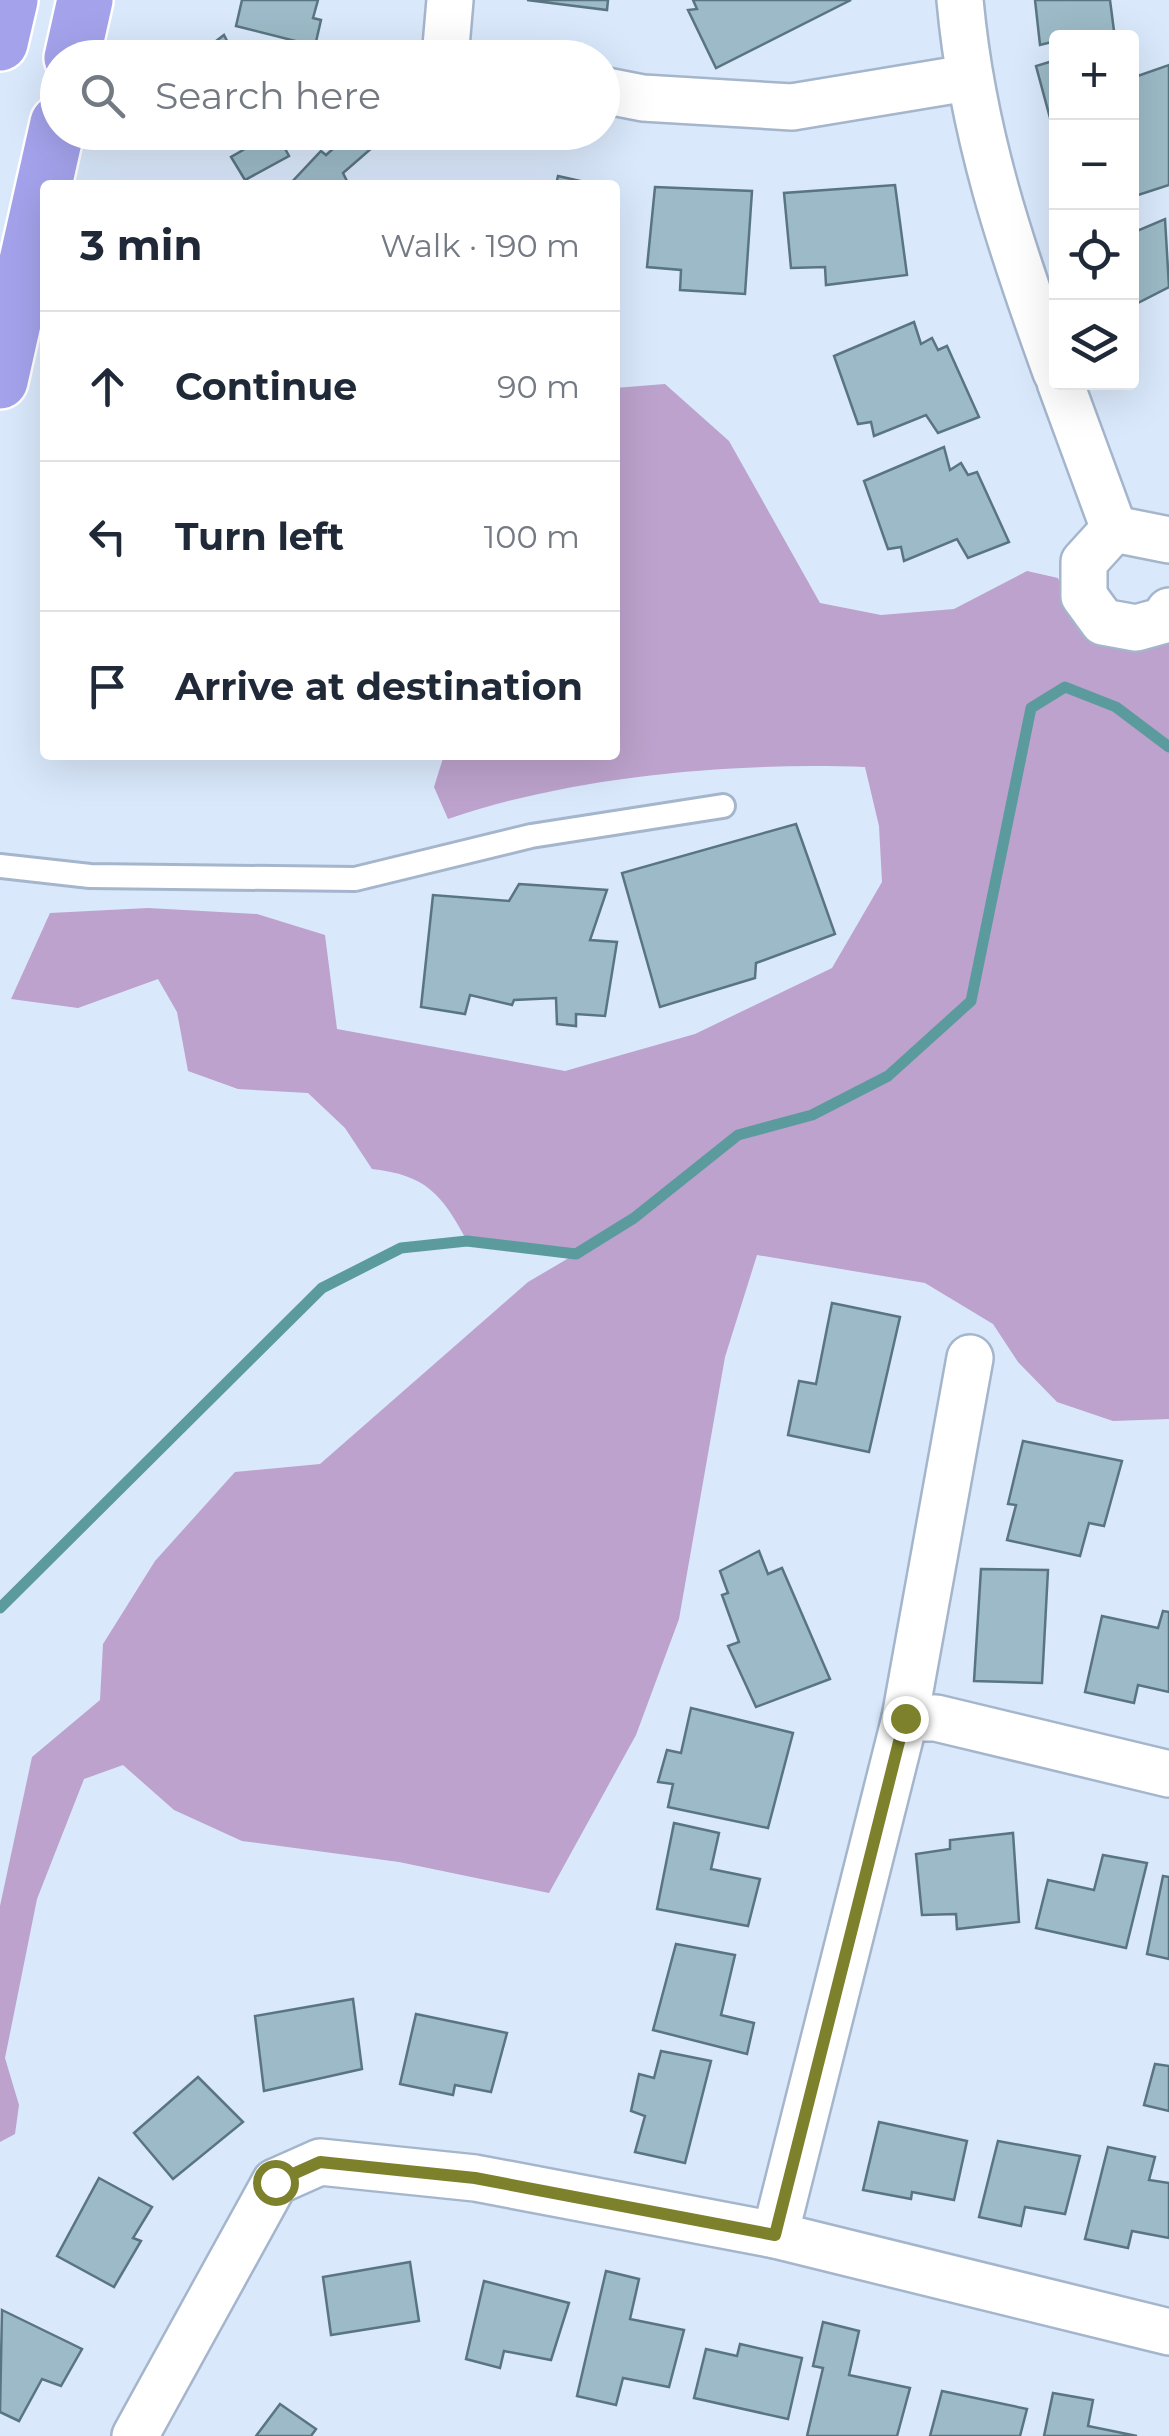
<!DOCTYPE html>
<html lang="en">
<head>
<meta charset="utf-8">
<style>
	:root { --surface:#fff; --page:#f2f2f3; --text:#1f2937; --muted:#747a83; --line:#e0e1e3 }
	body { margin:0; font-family:Montserrat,sans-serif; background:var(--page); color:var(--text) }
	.controls { position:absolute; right:30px; top:30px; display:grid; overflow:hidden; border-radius:10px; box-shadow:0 10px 40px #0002 }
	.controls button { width:90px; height:90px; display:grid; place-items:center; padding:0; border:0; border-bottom:2px solid var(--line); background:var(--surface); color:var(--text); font:50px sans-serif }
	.stop { position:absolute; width:30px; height:30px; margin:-22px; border:8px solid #7d812b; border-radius:50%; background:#fff }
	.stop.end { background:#7d812b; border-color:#fff; box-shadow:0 2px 10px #0008 }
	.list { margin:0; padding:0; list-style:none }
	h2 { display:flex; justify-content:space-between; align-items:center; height:130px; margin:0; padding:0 40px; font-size:42px }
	h2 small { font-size:32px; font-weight:400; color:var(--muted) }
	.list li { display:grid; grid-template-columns:65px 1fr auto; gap:30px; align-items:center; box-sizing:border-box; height:150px; padding:0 40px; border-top:2px solid var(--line) }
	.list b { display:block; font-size:38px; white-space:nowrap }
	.list em { font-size:32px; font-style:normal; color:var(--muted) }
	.icon { flex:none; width:55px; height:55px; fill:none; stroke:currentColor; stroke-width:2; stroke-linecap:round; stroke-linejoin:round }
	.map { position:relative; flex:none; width:1169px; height:2436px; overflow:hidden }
	.search { position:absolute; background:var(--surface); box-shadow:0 10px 40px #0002; left:40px; top:40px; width:580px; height:110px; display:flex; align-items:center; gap:25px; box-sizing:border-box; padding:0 35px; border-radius:55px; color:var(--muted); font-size:38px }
	.panel { position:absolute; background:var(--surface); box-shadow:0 10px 40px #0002; left:40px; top:180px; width:580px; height:580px; border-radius:10px }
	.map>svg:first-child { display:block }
</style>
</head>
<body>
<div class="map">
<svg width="1169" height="2436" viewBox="0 0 1169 2436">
	<rect width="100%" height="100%" fill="#d9e8fb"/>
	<path fill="#bca2cc" d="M665,384L729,441L820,603L881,615L954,609L1027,571L1058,578L1078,630L1131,649L1169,639V1419L1113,1421L1057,1402L1018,1362L993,1324L925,1283L757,1255L725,1357L679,1619L636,1735L549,1893L399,1862L242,1841L174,1810L123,1765L84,1779L37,1899L5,2058L19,2105L15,2134L0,2142V1906L32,1757L100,1700L103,1644L155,1561L235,1472L320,1464L528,1282L574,1255L467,1241C442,1194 426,1175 372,1169L345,1128L308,1093L238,1089L188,1071L177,1012L158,979L78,1008L11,999L50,913L148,908L257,914L325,935L337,1029L565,1071L695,1034L832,968L882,882L879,826L865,767C734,762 572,776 448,819L434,787L444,755H615V388Z"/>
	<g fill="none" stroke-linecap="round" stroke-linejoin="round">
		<path stroke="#5c9b9d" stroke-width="11" d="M0,1608L322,1288L401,1248L467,1241L576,1254L634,1218L738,1135L812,1115L888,1076L971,1001L1031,708L1065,687L1116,707L1169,747"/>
	</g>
	<g fill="#9cbac7" stroke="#597582" stroke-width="2.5">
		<path d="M242,0H318L313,18L321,20L315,46L236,26Z"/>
		<path d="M527,0H608L607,10Z"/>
		<path d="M693,0H851L716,68L688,10L697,9Z"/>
		<path d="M1035,0H1110L1114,31L1056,38V41L1040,45Z"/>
		<path d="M224,35L236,58H194Z"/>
		<path d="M1056,60V128L1053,129L1036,66Z"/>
		<path d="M1169,65V185L1132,197V78Z"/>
		<path d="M234,132H276L289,156L245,180L231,157L243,150Z"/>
		<path d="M352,132H376L381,140L343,173L347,181L344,185H289L321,151L326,155Z"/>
		<path d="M558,176L598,185H556Z"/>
		<path d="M895,185L907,275L826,285L825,267L791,268L784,193Z"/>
		<path d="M655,187L752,191L745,294L680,290L681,270L647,267Z"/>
		<path d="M1165,219L1169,287L1132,306V233Z"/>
		<path d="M914,322L921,344L932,338L938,350L947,346L979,417L938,433L926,415L874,436L871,422L858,424L834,356Z"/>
		<path d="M944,447L950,470L961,463L968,475L977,472L1009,542L968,558L957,539L904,561L901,547L888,549L864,481Z"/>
		<path d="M796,824L835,934L756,963L755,978L660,1007L622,873Z"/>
		<path d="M519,884L607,890L590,940L617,942L605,1016L576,1014V1026L557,1024L556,998L514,1000L512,1005L470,995L465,1014L421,1007L433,895L509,901Z"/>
		<path d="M832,1303L900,1317L869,1452L788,1435L799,1381L816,1384Z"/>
		<path d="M1023,1441L1122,1461L1104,1526L1089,1523L1080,1556L1007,1540L1016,1505L1008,1504Z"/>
		<path d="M759,1551L768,1574L782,1568L830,1679L756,1707L728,1646L739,1642L722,1595L728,1593L720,1571Z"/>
		<path d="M981,1569L1048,1570L1042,1683L974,1681Z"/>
		<path d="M1163,1611L1169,1612V1692L1138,1685L1134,1703L1085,1692L1102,1616L1158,1628Z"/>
		<path d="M691,1708L793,1733L768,1828L668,1807L673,1784L658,1782L667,1750L681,1753Z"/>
		<path d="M674,1823L719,1833L711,1869L760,1879L748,1926L657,1909Z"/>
		<path d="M1013,1833L1019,1922L957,1929L956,1914L922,1915L916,1854L950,1849V1840Z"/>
		<path d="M1103,1855L1147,1863L1126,1948L1036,1928L1048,1880L1094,1890Z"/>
		<path d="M1163,1876L1169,1877V1959L1147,1954Z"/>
		<path d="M676,1944L735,1955L721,2015L754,2023L747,2054L653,2030Z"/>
		<path d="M353,1999L362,2069L264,2091L255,2016Z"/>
		<path d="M416,2014L507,2033L491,2092L455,2085L453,2095L400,2084Z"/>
		<path d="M661,2051L711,2061L685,2163L635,2152L645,2116L631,2111L639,2074L654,2078Z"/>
		<path d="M1155,2064L1169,2066V2111L1144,2105Z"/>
		<path d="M198,2077L243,2122L173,2179L134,2133Z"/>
		<path d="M879,2122L967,2141L954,2200L912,2192L911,2199L863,2190Z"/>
		<path d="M998,2141L1080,2156L1065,2214L1025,2207L1021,2226L979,2217Z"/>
		<path d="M1108,2147L1155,2157L1149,2180L1169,2183V2238L1132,2231L1128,2248L1085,2239Z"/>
		<path d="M99,2178L152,2207L133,2238L141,2241L114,2287L57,2256Z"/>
		<path d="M410,2262L419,2321L331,2335L323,2277Z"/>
		<path d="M606,2271L639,2279L630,2319L684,2330L669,2387L623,2378L616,2405L577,2396Z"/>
		<path d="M484,2281L569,2303L551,2360L504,2351L500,2368L466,2359Z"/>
		<path d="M2,2310L82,2349L61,2386L42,2379L19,2421L0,2412Z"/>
		<path d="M823,2322L859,2331L849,2375L910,2388L897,2436H807L823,2368L813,2366Z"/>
		<path d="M740,2344L802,2358L788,2419L694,2398L706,2349L737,2356Z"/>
		<path d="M942,2391L1027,2409L1020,2436H930Z"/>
		<path d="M1053,2393L1093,2400L1088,2426L1137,2436H1044Z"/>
		<path d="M280,2404L316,2429L311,2436H256Z"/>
	</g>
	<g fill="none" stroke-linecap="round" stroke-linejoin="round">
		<g stroke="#a4b5cc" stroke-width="28">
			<path id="service" d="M0,866L90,876L355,879L531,836L723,806"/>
		</g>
		<g stroke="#a4b5cc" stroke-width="50">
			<g id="minor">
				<path d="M960,0C972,133 1011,248 1056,372"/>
				<path d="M445,58L450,0"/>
				<path d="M602,90L643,98L792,107L967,78"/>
				<path d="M1060,382L1114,529"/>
				<path d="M1114,529L1084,562V596L1103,622L1136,628L1165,620L1169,611"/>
				<path d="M1114,529L1169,540"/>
				<path d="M905,1718H936L1169,1774"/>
				<path d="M775,2235L905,1718L970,1358"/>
				<path d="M135,2436L275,2182L320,2162L475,2178L775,2235L1169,2332"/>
			</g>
		</g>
		<g stroke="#fff" stroke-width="60">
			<g id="trunk">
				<path d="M0,43L10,0"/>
				<path d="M72,58L85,0"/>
				<path d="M0,381L58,123"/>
			</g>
		</g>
		<use href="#service" stroke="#fff" stroke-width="22"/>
		<use href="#minor" stroke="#fff" stroke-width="45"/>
		<use href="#trunk" stroke="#a4a2eb" stroke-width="55"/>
	</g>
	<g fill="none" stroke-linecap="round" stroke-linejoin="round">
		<path stroke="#7d812b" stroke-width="12" d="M275,2182L320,2162L475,2178L775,2235L905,1718"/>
	</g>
</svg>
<div class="controls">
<button>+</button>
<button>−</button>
<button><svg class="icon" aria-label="locate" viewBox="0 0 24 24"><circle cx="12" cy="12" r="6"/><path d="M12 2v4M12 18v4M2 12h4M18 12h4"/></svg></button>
<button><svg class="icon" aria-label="layers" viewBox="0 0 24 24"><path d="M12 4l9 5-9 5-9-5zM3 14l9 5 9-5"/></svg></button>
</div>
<div class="stop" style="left:275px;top:2182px"></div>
<div class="stop end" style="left:905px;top:1718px"></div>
<div class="search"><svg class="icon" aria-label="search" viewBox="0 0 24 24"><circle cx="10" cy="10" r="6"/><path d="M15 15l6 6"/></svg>Search here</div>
<section class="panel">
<h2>3 min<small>Walk · 190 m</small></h2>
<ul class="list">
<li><svg class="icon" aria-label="ahead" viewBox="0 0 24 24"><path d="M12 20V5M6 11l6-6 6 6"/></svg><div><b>Continue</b></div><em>90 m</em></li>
<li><svg class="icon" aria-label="left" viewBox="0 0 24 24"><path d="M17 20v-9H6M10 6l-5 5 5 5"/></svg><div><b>Turn left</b></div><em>100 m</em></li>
<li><svg class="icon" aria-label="arrive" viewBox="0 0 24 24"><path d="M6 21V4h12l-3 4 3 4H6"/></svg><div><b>Arrive at destination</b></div></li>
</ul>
</section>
</div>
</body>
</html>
